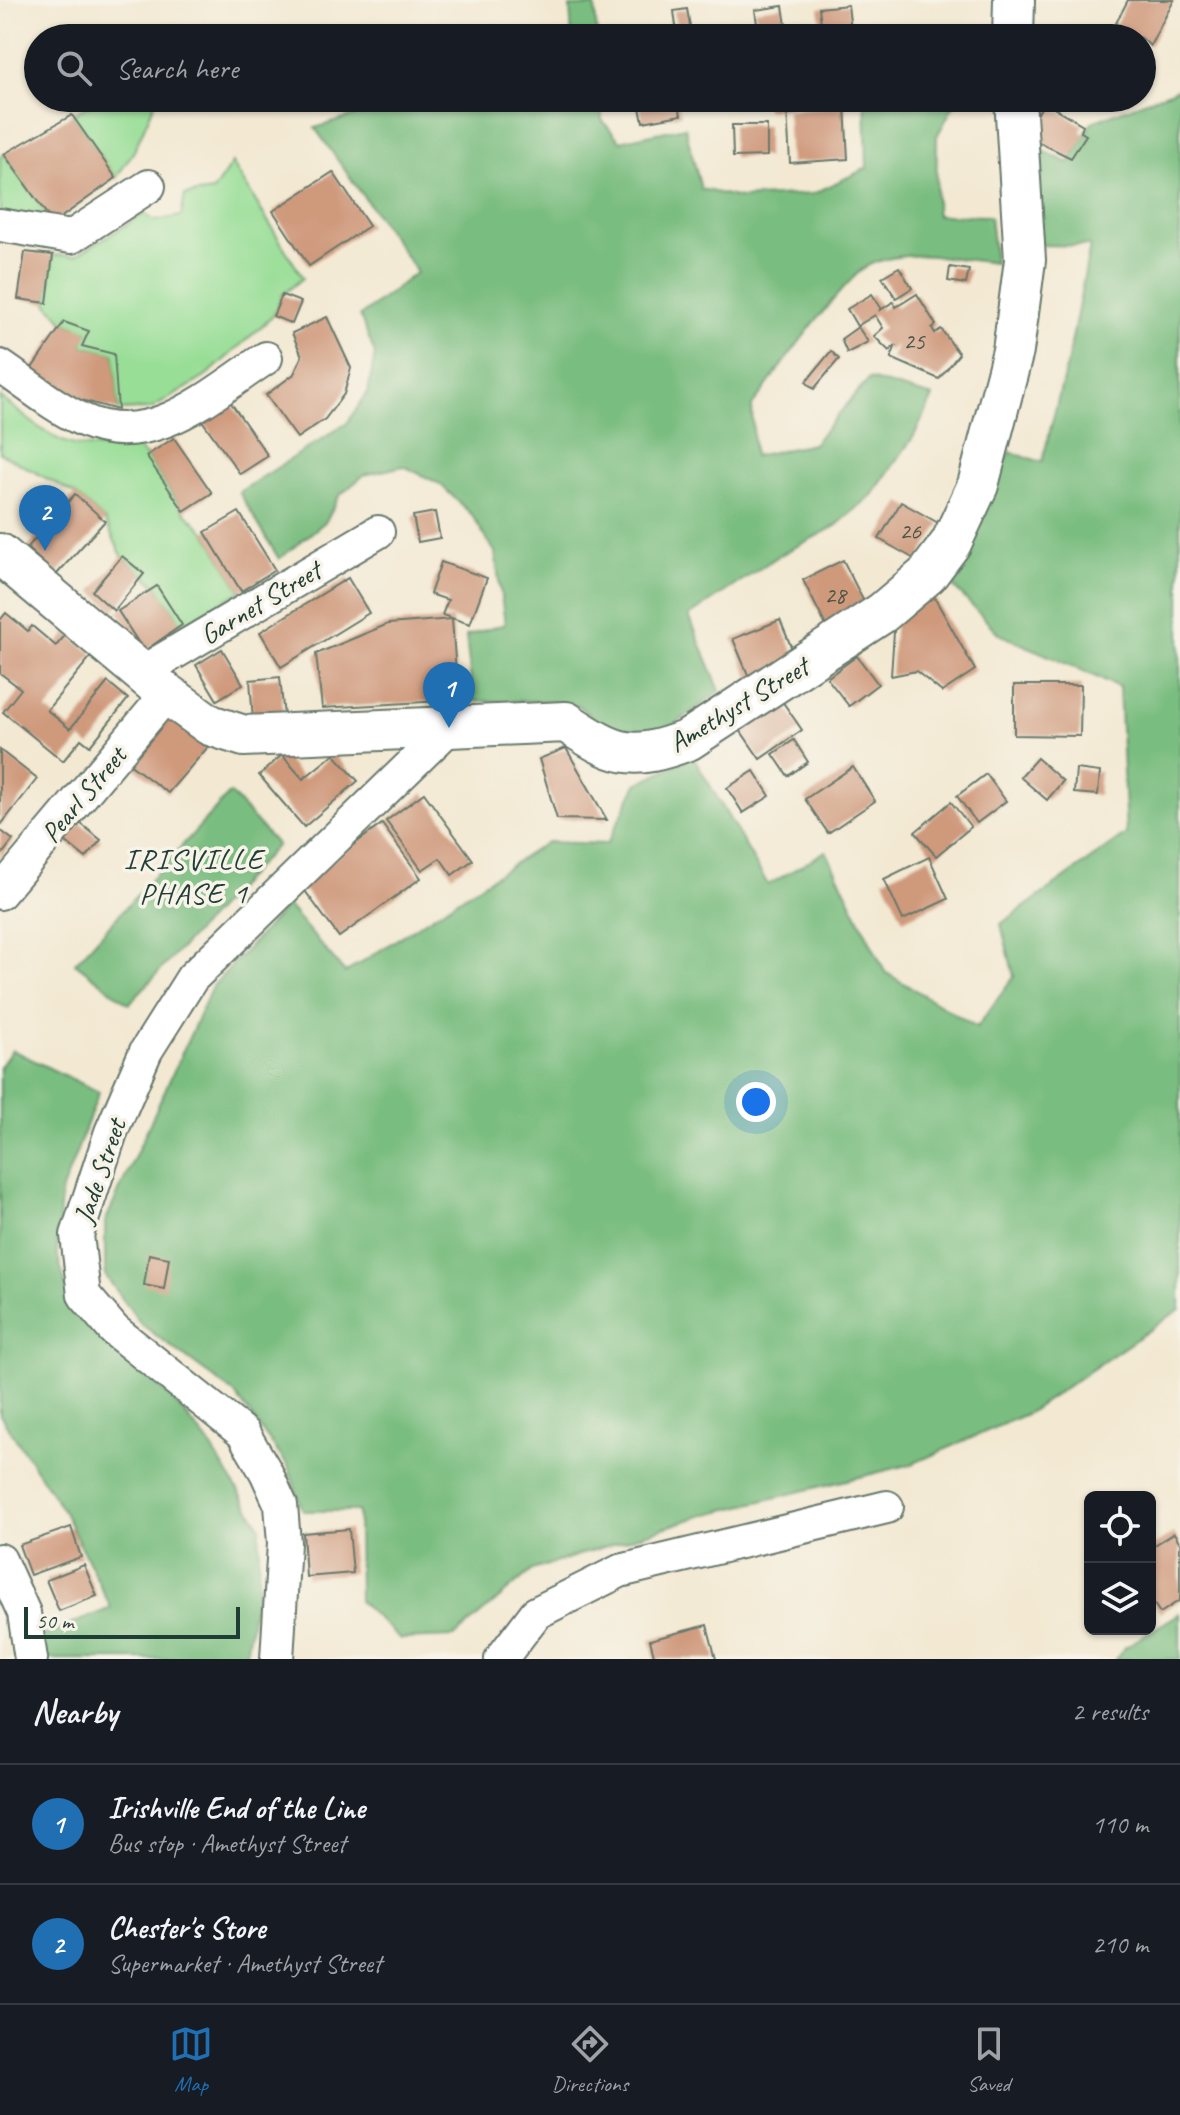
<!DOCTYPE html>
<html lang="en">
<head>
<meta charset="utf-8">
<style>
	:root { --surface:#171b24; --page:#242831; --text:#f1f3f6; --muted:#9ea1a6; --line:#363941; --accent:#1f6fb2 }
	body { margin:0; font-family:Caveat,sans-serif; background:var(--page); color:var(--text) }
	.controls { position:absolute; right:24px; bottom:24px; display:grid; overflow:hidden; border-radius:12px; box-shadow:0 2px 6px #0004 }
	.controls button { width:72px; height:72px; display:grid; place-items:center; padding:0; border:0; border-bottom:2px solid var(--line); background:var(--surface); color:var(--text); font:40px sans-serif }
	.scale { position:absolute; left:24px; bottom:20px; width:216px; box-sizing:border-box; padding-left:8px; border:4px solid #1f3d34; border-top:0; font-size:22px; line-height:28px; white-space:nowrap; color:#1f3d34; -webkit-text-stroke:6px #f7f3e8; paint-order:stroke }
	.you { position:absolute; left:756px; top:1102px; width:28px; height:28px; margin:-20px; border:6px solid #fff; border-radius:50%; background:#1a73e8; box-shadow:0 0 0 12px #1a73e833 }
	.badge { display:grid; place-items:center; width:52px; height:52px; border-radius:50%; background:var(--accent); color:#fff; font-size:26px; font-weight:700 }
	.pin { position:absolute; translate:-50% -66px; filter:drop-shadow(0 2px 4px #0008) }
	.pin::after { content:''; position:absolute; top:42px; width:28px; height:24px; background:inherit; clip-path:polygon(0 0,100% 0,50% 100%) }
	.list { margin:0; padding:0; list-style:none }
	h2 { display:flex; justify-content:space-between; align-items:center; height:104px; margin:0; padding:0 32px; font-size:34px }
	h2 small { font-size:26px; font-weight:400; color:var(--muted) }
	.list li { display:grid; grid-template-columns:52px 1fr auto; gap:24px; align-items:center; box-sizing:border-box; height:120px; padding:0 32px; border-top:2px solid var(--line) }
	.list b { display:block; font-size:30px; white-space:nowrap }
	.list p { margin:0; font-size:26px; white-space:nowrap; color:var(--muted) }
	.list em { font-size:26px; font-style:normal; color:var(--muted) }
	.icon { flex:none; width:44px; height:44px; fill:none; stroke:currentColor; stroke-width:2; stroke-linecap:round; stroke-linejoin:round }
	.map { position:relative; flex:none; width:1180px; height:1659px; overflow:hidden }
	.search { position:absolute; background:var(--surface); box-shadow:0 2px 6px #0004; left:24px; right:24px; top:24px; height:88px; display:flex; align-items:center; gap:20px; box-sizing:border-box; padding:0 28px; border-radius:44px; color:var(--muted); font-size:30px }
	.sheet { height:344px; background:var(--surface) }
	nav { display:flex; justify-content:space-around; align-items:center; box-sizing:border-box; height:112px; border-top:2px solid var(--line); background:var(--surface); font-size:22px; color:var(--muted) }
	nav a { display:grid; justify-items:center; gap:4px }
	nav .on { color:var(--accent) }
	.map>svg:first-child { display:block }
</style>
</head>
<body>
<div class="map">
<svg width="1180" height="1659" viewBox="0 0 1180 1659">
	<rect width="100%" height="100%" fill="#f7f3e8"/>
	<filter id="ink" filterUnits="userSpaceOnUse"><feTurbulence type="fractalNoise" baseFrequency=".0125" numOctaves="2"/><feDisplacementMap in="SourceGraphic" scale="16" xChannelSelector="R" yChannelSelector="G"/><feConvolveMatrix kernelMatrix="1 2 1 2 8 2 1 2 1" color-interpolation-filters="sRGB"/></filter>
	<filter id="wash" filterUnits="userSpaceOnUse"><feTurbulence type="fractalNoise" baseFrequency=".006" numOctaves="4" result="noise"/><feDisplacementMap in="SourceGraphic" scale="32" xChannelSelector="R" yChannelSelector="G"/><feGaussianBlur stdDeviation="1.8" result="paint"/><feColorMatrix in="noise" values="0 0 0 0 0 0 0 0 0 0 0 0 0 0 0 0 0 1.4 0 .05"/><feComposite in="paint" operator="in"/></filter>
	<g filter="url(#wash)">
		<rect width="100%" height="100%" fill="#f3e9d3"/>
		<g fill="#99de97" stroke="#5c8e66" stroke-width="2">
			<path d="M102,98H157L134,151L116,178L72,115Z"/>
			<path d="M4,154L53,223L0,212V157Z"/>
			<path d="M232,163L303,278L282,295L273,316L205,377L151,409L118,410L114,354L82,346L88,331L64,322L47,303L53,255L75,256L144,214L155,221L181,216L185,195L213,191Z"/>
			<path d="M0,397C51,436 63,456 132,444L146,456L184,511L205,532L241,591L182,625L157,586L122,556L105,521L75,494L0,453Z"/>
		</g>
		<g fill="#7abd80" stroke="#4c7d5a" stroke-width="2">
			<path d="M595,6L597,38H572L570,7Z"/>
			<path d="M1180,88V1309L1028,1413L912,1464L704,1515L532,1570L454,1637L400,1639L359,1601L358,1511H303L288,1466L234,1393L141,1324L105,1275V1222L212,987L287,905L345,973L547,842L607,844L637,784L693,756L768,885L826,851L885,972L977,1027L1014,976L1001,924L1126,834L1119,687L999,634L948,581L1009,452L1042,462L1068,360L1090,246L1040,245L1035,147L1069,163L1092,122Z"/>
			<path d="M364,98H601L602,120L620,141L685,127L701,189L740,198L813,194L867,168L865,98H958L937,136L936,215L990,216L995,263C955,259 910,248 871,264C846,274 772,379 752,406L754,456L813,444L869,379L933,397L914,436L872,495L836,526L780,555L689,616L720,691L673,726L643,741L605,730L579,706L548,701H473L466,636L505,624L495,552L471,514L440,484L404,466L364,475L339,496L326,521L279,559L239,492L347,423L368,392L375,354L360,316L417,272L315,128L360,114Z"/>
			<path d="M230,793L277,845L129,1004L75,963Z"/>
			<path d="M12,1050L99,1092L61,1193L57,1253L69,1298L97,1333L171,1397L210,1445L260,1526L258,1583L245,1659H41L37,1638L111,1608L64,1512L0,1415V1067Z"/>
			<path d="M1180,1613V1659H1116L1124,1648Z"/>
		</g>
		<g id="blocks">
			<g fill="#cf997b">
				<path d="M1128,0H1174L1150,46L1142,38L1114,27Z"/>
				<path d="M848,5L852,38H823L819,8Z"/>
				<path d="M783,6L788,38H759L755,10Z"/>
				<path d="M687,9L691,32L677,34L674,11Z"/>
				<path d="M638,98H678L681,115L643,122Z"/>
				<path d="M765,98H794L795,106L766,110Z"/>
				<path d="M1044,102L1083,125L1081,132L1086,135L1071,158L1026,136Z"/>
				<path d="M845,106L848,159L790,163L787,110Z"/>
				<path d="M72,115L116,178L53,223L4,154Z"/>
				<path d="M732,125H767V156L733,157Z"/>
				<path d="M333,172L369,226L309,266L273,211Z"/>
				<path d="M25,252L53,255L47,303L18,299Z"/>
				<path d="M899,267L912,288L896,298L882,277Z"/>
				<path d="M950,267L969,270L966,284L948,281Z"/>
				<path d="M872,294L881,308L879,311L893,302L896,307L917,294L936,325L932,328L935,333L941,329L959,354L939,379L891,358L896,345L889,351L874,336L883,328L875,315L857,326L847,309Z"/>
				<path d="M282,295L301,302L292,324L273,316Z"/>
				<path d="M327,317L351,368L344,394L325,419L297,438L266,395L294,374L302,356L292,333Z"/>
				<path d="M64,322L89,331L82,346L114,354L118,410L63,395L30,371Z"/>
				<path d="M858,327L868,342L847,353L841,339Z"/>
				<path d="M831,351L839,359L814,389L806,382Z"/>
				<path d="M229,400L268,456L240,474L201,419Z"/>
				<path d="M174,438L212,493L184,511L146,456Z"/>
				<path d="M75,494L105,521L56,575L27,548Z"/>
				<path d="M901,502L940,524L918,561L879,539Z"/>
				<path d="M239,512L275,570L241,591L205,532Z"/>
				<path d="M435,512L440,538L418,542L413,516Z"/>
				<path d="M122,556L144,574L114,611L92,591Z"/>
				<path d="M843,560L868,610L828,630L803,580Z"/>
				<path d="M441,562L487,578L470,624L442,615L448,600L430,594Z"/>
				<path d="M348,578L369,613L281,667L260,632Z"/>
				<path d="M157,586L182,625L144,651L118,611Z"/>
				<path d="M933,595L975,670L942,692L916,671L891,676L895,617Z"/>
				<path d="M6,613L28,631L32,626L56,646L67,633L93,654L47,710L70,729L108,682L128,699L90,746L81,739L63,761L3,712L21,689L0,673V620Z"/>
				<path d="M452,619L458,700L322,708L316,654L388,624Z"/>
				<path d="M780,620L798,663L751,682L733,639Z"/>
				<path d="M222,649L243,684L217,700L196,665Z"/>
				<path d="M857,656L878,684L849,706L827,678Z"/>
				<path d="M280,677L284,717L253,720L250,680Z"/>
				<path d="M1014,685H1081L1080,736L1014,735Z"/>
				<path d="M780,698L802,730L760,759L738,727Z"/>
				<path d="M168,718L214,740L168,793L128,763Z"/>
				<path d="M794,740L808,762L788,776L773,754Z"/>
				<path d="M566,748L607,820L557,819L539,759Z"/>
				<path d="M0,750L37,779L0,826Z"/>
				<path d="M334,754L358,781L304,827L259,775L282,755L303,779Z"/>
				<path d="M1037,758L1063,781L1047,800L1020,777Z"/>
				<path d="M853,767L875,801L828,833L805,799Z"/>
				<path d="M1076,769L1100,772L1098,795L1074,793Z"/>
				<path d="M754,771L770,796L743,813L727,788Z"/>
				<path d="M986,774L1006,801L977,823L957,796Z"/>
				<path d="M424,793L473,860L452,875L440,858L422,870L386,821Z"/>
				<path d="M951,802L971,827L936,856L915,832Z"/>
				<path d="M80,823L101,840L86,858L65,841Z"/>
				<path d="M382,824L421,878L339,937L300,884Z"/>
				<path d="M0,830L13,840L0,857Z"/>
				<path d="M929,857L948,899L903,920L884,879Z"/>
				<path d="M149,1254L169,1258L164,1289L144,1285Z"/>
				<path d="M71,1527L81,1557L30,1575L19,1545Z"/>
				<path d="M349,1529L353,1573L306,1577L303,1533Z"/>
				<path d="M1174,1533L1180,1543V1600L1160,1613L1150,1598V1548Z"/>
				<path d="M84,1565L97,1596L59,1611L46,1580Z"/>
				<path d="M707,1625L716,1659H655L650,1640Z"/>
			</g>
		</g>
	</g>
	<g filter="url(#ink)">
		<use href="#blocks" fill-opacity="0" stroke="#69796c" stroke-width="2"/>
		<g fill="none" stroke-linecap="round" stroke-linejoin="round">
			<g stroke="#69796c" stroke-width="36">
				<g id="minor">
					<path d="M0,225L71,237L149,186"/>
					<path d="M0,366C27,384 54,407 83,420C151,452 212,393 266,358"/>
					<path d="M142,672L378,532"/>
					<path d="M0,893L167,694"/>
					<path d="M0,1560L24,1613L31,1659"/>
					<path d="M277,1659L284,1543L281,1505L266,1472L243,1433L114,1330L84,1295L77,1235L111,1132L146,1051L192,978L449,728"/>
					<path d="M501,1659L536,1613L620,1571L887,1507"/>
				</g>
			</g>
			<g stroke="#69796c" stroke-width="44">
				<g id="tertiary">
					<path d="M1013,38L1014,0"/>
					<path d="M0,554L167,694L210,725L244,736L566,722C616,755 630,762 688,740L882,613L927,575L951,543L978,485L1013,351L1025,260L1015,98"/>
				</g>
			</g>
			<use href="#minor" stroke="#fff" stroke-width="32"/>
			<use href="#tertiary" stroke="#fff" stroke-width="40"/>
		</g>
	</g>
	<g text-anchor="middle" stroke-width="7" stroke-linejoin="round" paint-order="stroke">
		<g font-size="24" fill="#4b5446">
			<text x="914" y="349">25</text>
			<text x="910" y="539">26</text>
			<text x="835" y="603">28</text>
		</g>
		<g font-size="28" fill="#1f3d34" stroke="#f7f3e8">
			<text transform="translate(260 602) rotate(-31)" y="10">Garnet Street</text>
			<text transform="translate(738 704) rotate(-31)" y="10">Amethyst Street</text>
			<text transform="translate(83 794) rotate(-50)" y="10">Pearl Street</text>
			<text transform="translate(99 1171) rotate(-71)" y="10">Jade Street</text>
		</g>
		<g font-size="30" letter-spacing="2" fill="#1f3d34" stroke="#f7f3e8">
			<text x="194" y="869">IRISVILLE<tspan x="194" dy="34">PHASE 1</tspan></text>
		</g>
	</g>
</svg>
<div class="controls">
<button><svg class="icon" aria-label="locate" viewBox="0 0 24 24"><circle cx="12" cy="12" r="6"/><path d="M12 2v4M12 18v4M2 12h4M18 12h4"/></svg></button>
<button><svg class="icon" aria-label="layers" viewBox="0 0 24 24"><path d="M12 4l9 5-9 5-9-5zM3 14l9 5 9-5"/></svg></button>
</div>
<div class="scale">50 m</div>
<div class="you"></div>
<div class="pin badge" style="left:449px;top:728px">1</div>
<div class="pin badge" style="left:45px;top:551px">2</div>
<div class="search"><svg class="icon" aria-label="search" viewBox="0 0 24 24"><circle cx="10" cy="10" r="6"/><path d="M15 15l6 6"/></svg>Search here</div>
</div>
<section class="sheet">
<h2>Nearby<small>2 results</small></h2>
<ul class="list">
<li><span class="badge">1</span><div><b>Irishville End of the Line</b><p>Bus stop · Amethyst Street</p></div><em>110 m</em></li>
<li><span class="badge">2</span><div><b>Chester's Store</b><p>Supermarket · Amethyst Street</p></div><em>210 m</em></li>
</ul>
</section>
<nav>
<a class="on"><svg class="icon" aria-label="map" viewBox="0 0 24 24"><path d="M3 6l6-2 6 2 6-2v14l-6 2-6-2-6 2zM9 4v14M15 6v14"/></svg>Map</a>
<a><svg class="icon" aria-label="directions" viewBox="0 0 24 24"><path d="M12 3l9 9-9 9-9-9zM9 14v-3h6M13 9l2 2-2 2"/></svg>Directions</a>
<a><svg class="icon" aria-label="saved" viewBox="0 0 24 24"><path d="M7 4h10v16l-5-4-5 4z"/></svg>Saved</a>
</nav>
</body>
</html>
